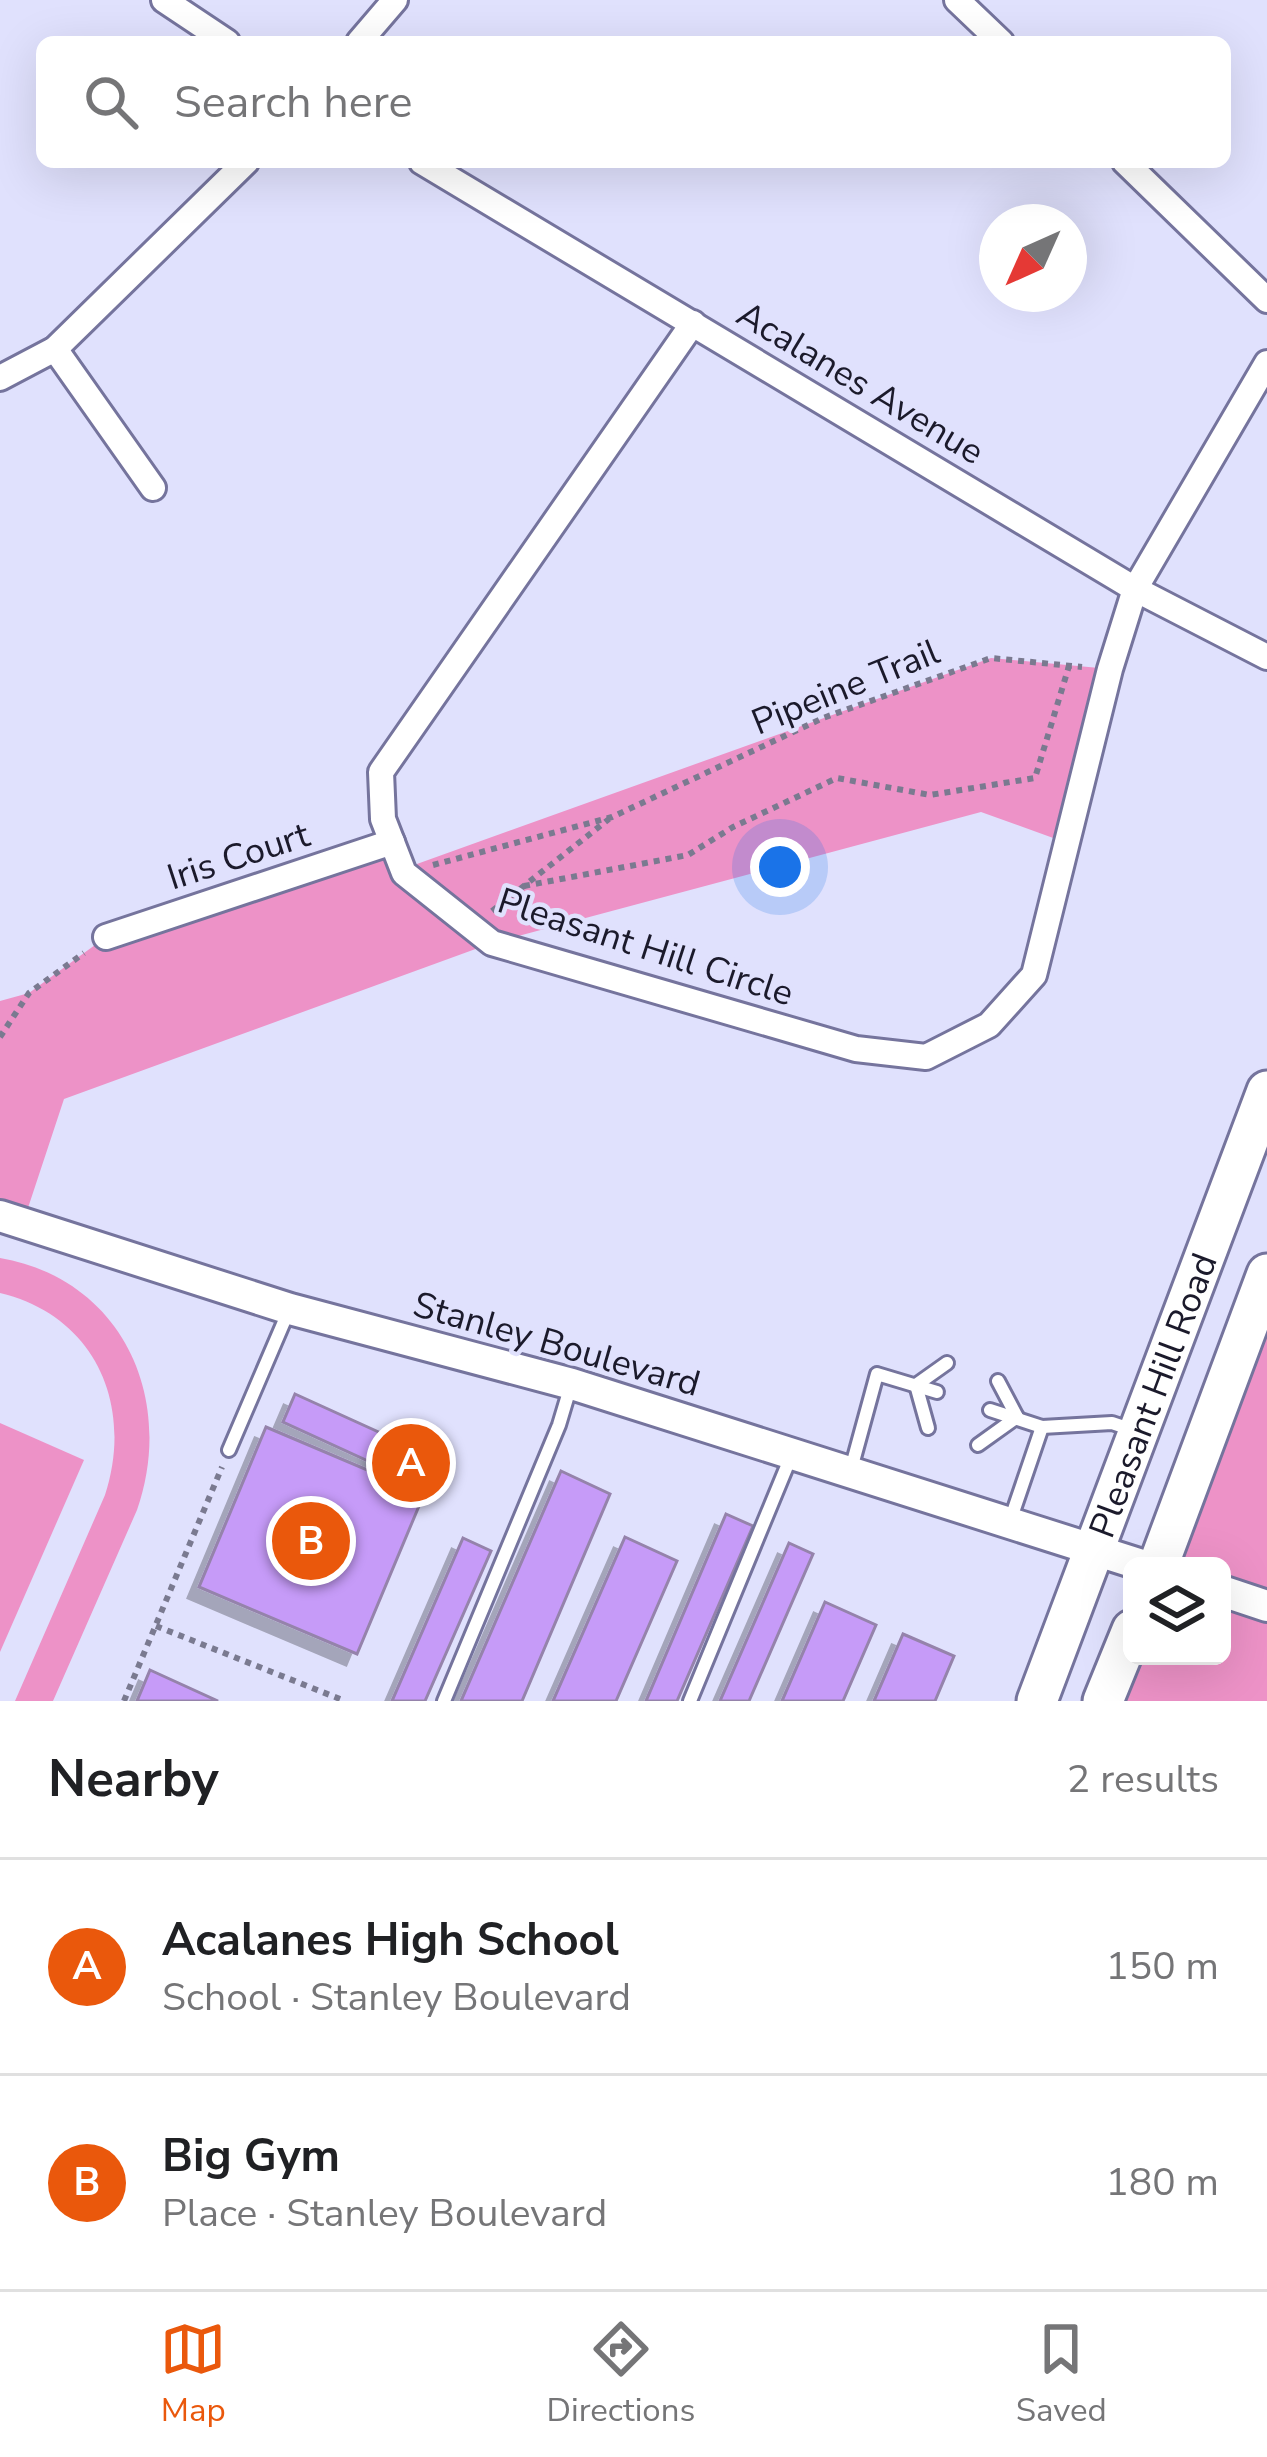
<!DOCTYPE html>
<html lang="en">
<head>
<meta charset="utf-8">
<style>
	:root { --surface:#fff; --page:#f6f6f6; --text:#202124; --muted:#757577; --line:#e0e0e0; --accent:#ea580c }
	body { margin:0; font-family:"Nunito Sans",sans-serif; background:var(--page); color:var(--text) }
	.controls { position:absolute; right:36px; bottom:36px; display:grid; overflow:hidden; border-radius:18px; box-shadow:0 12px 48px #0002 }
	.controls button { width:108px; height:108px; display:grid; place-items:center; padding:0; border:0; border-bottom:3px solid var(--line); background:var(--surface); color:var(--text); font:60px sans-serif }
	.compass { position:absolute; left:979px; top:204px; width:108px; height:108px; border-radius:50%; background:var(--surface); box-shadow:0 12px 48px #0002; rotate:225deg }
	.you { position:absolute; left:780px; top:867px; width:42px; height:42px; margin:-30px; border:9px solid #fff; border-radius:50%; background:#1a73e8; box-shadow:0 0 0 18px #1a73e833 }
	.badge { display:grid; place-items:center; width:78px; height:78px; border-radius:50%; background:var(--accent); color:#fff; font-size:39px; font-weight:700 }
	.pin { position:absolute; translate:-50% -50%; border:6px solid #fff; box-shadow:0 3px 12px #0006 }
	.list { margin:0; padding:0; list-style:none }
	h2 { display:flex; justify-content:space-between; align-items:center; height:156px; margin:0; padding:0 48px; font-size:51px }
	h2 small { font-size:39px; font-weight:400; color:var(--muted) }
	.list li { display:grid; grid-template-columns:78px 1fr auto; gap:36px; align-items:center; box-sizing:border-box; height:216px; padding:0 48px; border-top:3px solid var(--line) }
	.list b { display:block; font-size:45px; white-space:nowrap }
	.list p { margin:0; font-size:39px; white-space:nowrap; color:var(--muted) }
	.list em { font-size:39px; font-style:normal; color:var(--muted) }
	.icon { flex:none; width:66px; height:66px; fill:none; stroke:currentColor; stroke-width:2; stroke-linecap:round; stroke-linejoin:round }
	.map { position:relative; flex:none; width:1267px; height:1701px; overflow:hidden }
	.search { position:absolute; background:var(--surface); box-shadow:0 12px 48px #0002; left:36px; right:36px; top:36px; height:132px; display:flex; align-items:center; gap:30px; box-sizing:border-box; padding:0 42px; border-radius:18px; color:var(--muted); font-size:45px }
	.sheet { height:588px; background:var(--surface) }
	nav { display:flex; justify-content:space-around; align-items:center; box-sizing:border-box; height:168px; border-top:3px solid var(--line); background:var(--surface); font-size:33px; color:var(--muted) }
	nav a { display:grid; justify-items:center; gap:6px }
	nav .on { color:var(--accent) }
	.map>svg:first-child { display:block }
</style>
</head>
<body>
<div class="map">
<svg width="1267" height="1701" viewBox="0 0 1267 1701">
	<defs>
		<filter id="shadow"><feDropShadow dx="-11" dy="11" stdDeviation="0" flood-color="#0004"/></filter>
	</defs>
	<rect width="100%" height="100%" fill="#e0e1fd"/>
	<g fill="#ed92c7">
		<path d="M991,658L1110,669L1067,843L981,812L492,943L64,1099L23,1223L0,1216V1001L29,993L106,937L392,842L403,869Z"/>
		<path d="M0,1258C122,1279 176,1398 137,1510L53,1701H15L105,1495C134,1406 96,1316 0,1293Z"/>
		<path d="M1267,1274V1701H1103L1132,1656H1222V1566H1158Z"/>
		<path d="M0,1423L84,1460L0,1652Z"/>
	</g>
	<g fill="#c69bf8" stroke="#9583ab" stroke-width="3" filter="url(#shadow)">
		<path d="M295,1394L440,1460L427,1488L283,1422Z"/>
		<path d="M266,1427L424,1494L357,1654L199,1587Z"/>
		<path d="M561,1471L610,1494L522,1701H461Z"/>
		<path d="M726,1514L753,1526L677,1701H646Z"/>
		<path d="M625,1537L677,1561L616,1701H553Z"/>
		<path d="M463,1538L491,1551L425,1701H392Z"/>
		<path d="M789,1543L813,1554L749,1701H720Z"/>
		<path d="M825,1602L876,1625L843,1701H782Z"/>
		<path d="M903,1634L954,1656L935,1701H874Z"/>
		<path d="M150,1670L218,1701H137Z"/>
	</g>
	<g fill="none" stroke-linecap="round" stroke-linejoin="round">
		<g stroke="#75749d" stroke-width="18">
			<g id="service">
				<path d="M998,1381L1017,1417"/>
				<path d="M990,1410L1042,1427L1112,1423L1130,1429"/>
				<path d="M928,1428L916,1385L947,1363"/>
				<path d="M978,1445L1017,1417"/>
				<path d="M229,1450L289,1310"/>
				<path d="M851,1469L877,1374L937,1392"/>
				<path d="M1010,1521L1042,1427"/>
				<path d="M444,1701L559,1425L571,1385"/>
				<path d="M690,1701L792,1454"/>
			</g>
		</g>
		<g stroke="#75749d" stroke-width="30">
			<g id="minor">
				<path d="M164,0L227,42"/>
				<path d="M957,0L1001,42"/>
				<path d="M359,42L395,0"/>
				<path d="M422,162L1135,589L1267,657"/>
				<path d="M1125,162L1267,300"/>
				<path d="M693,323L381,772L383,819L404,873L492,943L856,1049L926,1057L989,1025L1034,975L1110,669L1135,589L1267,363"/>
				<path d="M55,349L153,488"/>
				<path d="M0,378L55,349L246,162"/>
				<path d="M106,937L392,842"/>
			</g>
		</g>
		<g stroke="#75749d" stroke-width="36">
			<g id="tertiary">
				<path d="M0,1216L290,1309L572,1384L1145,1566"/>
				<path d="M1222,1591L1267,1606"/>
			</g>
		</g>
		<g stroke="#75749d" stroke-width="45">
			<g id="primary">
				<path d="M1158,1566L1267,1274"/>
				<path id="s1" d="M1037,1701L1267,1091"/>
				<path d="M1103,1701L1132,1630"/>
			</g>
		</g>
		<g stroke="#7a7a90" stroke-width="6" stroke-dasharray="6 6" stroke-linecap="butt">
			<path d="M433,865L612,817L823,718L991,658L1082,667"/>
			<path d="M524,886L688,855L733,827L837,778L930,795L1035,778L1069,666"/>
			<path d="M492,911L609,819"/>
			<path d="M0,1037L29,993L84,953"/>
			<path d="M156,1626L345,1701"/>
			<path d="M124,1701L222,1467"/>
		</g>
		<use href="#service" stroke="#fff" stroke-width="12"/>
		<use href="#minor" stroke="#fff" stroke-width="24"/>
		<use href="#tertiary" stroke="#fff" stroke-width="30"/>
		<use href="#primary" stroke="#fff" stroke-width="39"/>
	</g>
	<g text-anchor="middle" stroke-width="9" stroke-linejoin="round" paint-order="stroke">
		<g font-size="36" fill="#1b1a2b" stroke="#e0e1fd">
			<text transform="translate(861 382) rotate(31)" y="13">Acalanes Avenue</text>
			<text transform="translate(845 686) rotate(-22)" y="13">Pipeine Trail</text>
			<text transform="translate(238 855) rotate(-18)" y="13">Iris Court</text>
			<text transform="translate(646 946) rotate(18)" y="13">Pleasant Hill Circle</text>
			<text transform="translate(557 1343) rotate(16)" y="13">Stanley Boulevard</text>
			<text dy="13" stroke="none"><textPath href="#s1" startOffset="327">Pleasant Hill Road</textPath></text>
		</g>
	</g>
</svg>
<div class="controls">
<button><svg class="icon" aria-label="layers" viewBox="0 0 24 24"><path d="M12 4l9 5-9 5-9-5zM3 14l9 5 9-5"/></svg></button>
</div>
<svg class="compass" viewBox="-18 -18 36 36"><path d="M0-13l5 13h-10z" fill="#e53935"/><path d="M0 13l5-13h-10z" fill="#757577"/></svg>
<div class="you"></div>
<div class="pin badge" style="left:411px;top:1463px">A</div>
<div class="pin badge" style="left:311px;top:1541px">B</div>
<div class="search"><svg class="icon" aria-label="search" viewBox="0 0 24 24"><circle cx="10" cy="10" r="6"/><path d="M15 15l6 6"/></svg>Search here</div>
</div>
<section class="sheet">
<h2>Nearby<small>2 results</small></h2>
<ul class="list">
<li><span class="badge">A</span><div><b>Acalanes High School</b><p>School · Stanley Boulevard</p></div><em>150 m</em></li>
<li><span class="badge">B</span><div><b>Big Gym</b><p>Place · Stanley Boulevard</p></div><em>180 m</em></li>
</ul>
</section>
<nav>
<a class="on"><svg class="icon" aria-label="map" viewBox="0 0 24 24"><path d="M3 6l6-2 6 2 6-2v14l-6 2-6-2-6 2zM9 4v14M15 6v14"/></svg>Map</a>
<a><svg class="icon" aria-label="directions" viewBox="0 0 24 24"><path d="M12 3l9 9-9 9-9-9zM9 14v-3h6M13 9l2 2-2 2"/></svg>Directions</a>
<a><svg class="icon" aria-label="saved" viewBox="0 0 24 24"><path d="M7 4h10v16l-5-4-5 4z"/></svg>Saved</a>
</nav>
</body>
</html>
